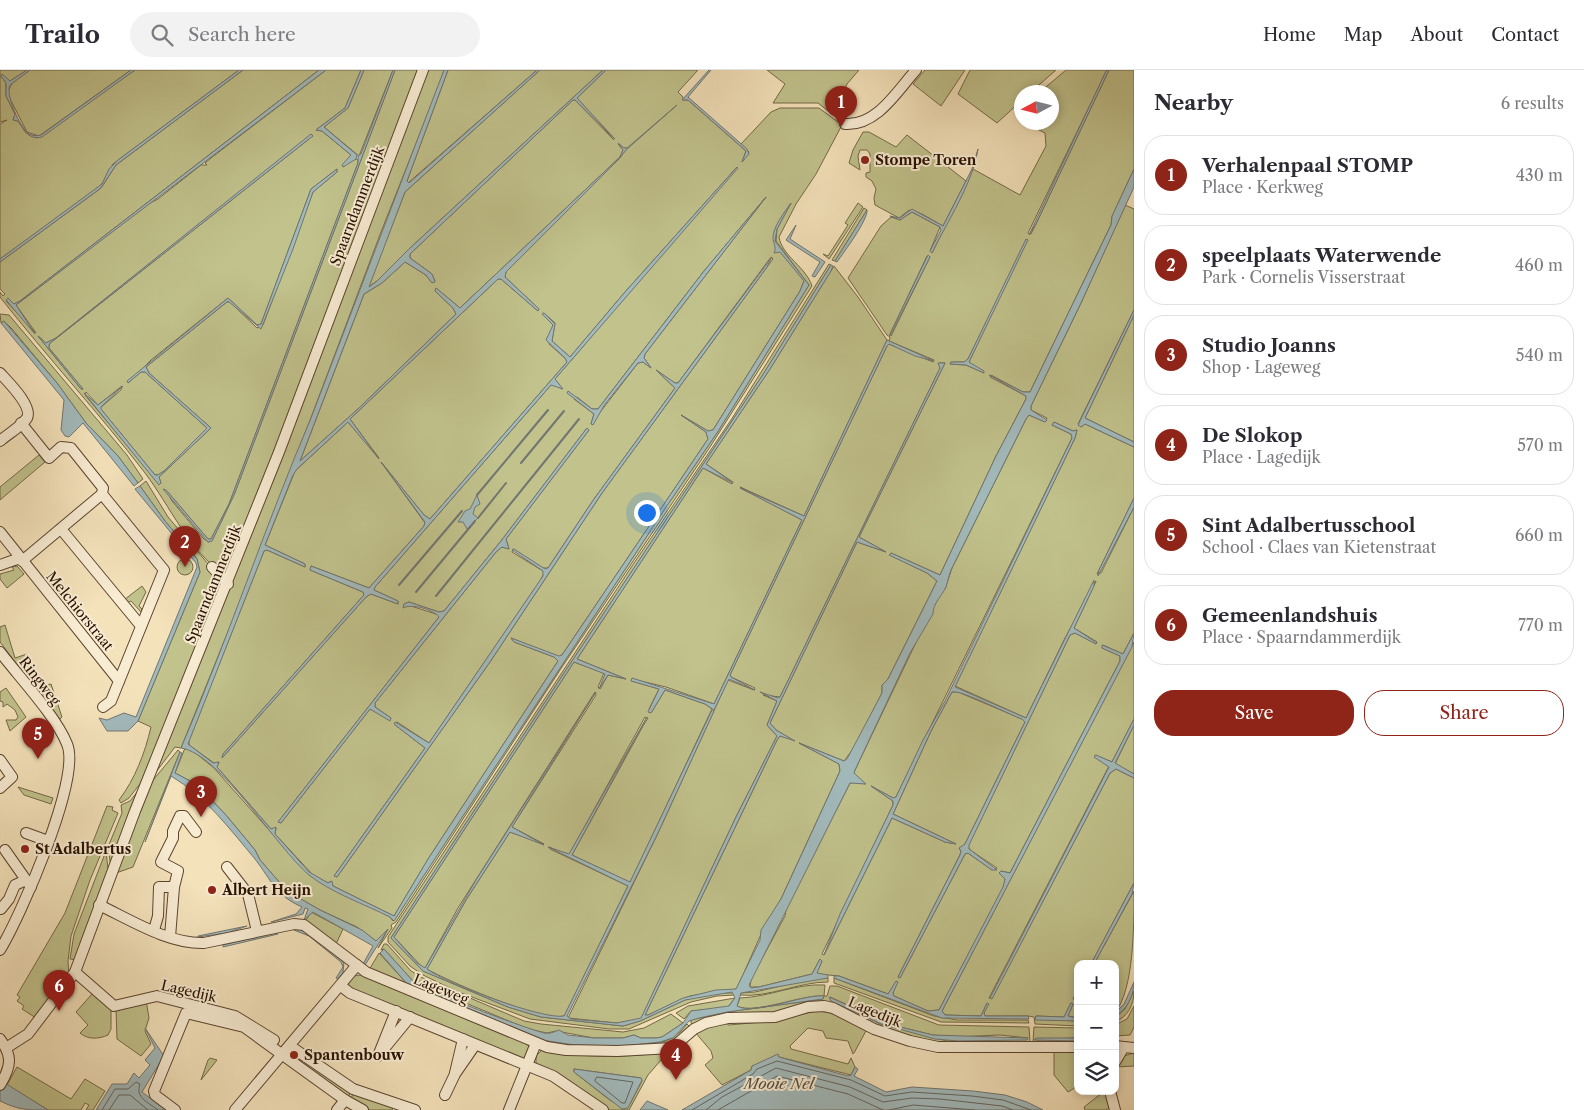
<!DOCTYPE html>
<html lang="en">
<head>
<meta charset="utf-8">
<style>
	:root { --surface:#fff; --page:#f2f2f3; --text:#2b2b33; --muted:#7c7c81; --line:#e1e1e2; --accent:#8f2418 }
	body { margin:0; font-family:"Libre Caslon Text",serif; background:var(--page); color:var(--text) }
	.controls { position:absolute; right:15px; bottom:15px; display:grid; overflow:hidden; border-radius:10px; box-shadow:0 2px 8px #0003 }
	.controls button { width:45px; height:45px; display:grid; place-items:center; padding:0; border:0; border-bottom:1px solid var(--line); background:var(--surface); color:var(--text); font:25px sans-serif }
	.compass { position:absolute; left:1014px; top:15px; width:45px; height:45px; border-radius:50%; background:var(--surface); box-shadow:0 2px 8px #0003; rotate:263deg }
	.you { position:absolute; left:646px; top:442px; width:18px; height:18px; margin:-12px; border:4px solid #fff; border-radius:50%; background:#1a73e8; box-shadow:0 0 0 8px #1a73e833 }
	.badge { display:grid; place-items:center; width:32px; height:32px; border-radius:50%; background:var(--accent); color:#fff; font-size:16px; font-weight:700 }
	.pin { position:absolute; translate:-50% -41px; filter:drop-shadow(0 1px 2px #0008) }
	.pin::after { content:''; position:absolute; top:26px; width:18px; height:15px; background:inherit; clip-path:polygon(0 0,100% 0,50% 100%) }
	.list { margin:0; padding:0; list-style:none }
	h2 { display:flex; justify-content:space-between; align-items:center; height:65px; margin:0; padding:0 20px; font-size:21px }
	h2 small { font-size:16px; font-weight:400; color:var(--muted) }
	.list li { display:grid; grid-template-columns:32px 1fr auto; gap:15px; align-items:center; box-sizing:border-box; height:80px; margin:0 10px 10px; padding:0 10px; border:1px solid var(--line); border-radius:20px }
	.list b { display:block; font-size:19px; white-space:nowrap }
	.list p { margin:0; font-size:16px; white-space:nowrap; color:var(--muted) }
	.list em { font-size:16px; font-style:normal; color:var(--muted) }
	.actions { display:flex; gap:10px; padding:15px 20px }
	.actions a { flex:1; padding:11px 0; border:1px solid var(--accent); border-radius:20px; text-align:center; font-size:18px; color:var(--accent) }
	.actions .main { background:var(--accent); color:#fff }
	.icon { flex:none; width:28px; height:28px; fill:none; stroke:currentColor; stroke-width:2; stroke-linecap:round; stroke-linejoin:round }
	.map { position:relative; flex:none; width:1134px; height:1040px; overflow:hidden }
	header { display:flex; align-items:center; gap:30px; box-sizing:border-box; height:70px; padding:0 25px; background:var(--surface); border-bottom:1px solid var(--line) }
	header strong { font-size:24px }
	nav { display:flex; gap:28px; margin-inline-start:auto; font-size:18px }
	.search { width:350px; height:45px; background:var(--page); display:flex; align-items:center; gap:12px; box-sizing:border-box; padding:0 18px; border-radius:28px; color:var(--muted); font-size:19px }
	main { display:flex }
	aside { flex:1; background:var(--surface) }
	.map>svg:first-child { display:block }
</style>
</head>
<body>
<header>
<strong>Trailo</strong>
<div class="search"><svg class="icon" aria-label="search" viewBox="0 0 24 24"><circle cx="10" cy="10" r="6"/><path d="M15 15l6 6"/></svg>Search here</div>
<nav><a>Home</a><a>Map</a><a>About</a><a>Contact</a></nav>
</header>
<main>
<div class="map">
<svg width="1134" height="1040" viewBox="0 0 1134 1040">
	<rect width="100%" height="100%" fill="#f4e2bb"/>
	<filter id="stains"><feTurbulence type="fractalNoise" baseFrequency=".004" numOctaves="4"/><feColorMatrix values="0 0 0 0 .2 0 0 0 0 .09 0 0 0 0 .02 0 0 0 .5 -.17"/></filter>
	<radialGradient id="worn" r=".72"><stop offset=".6" stop-color="#630" stop-opacity="0"/><stop offset="1" stop-color="#630" stop-opacity=".3"/></radialGradient>
	<g fill="#c1c28c" stroke="#746946" fill-rule="evenodd">
		<path d="M0,0H27L10,11L1,6L6,13V26L15,44L13,50L18,51L26,63L37,68L135,0H239L113,94L102,114L89,125L0,189V54L7,50L0,52Z"/>
		<path d="M30,0H131L39,66L27,62L8,25C8,12 21,7 30,0Z"/>
		<path d="M243,0H319L20,231L14,234L6,231L36,263L16,235L148,134L158,129L201,95H207L205,93L211,88L326,0H361L345,38L316,60L322,61L351,85L343,97L354,88L358,90V93L229,434L211,469H208L166,420L172,431L203,468L208,472L212,471L234,425L395,0H421L232,496L224,504C189,481 170,436 145,403C99,343 47,287 0,227V222L3,226L5,224L0,219V192L101,118L116,95ZM312,64L309,69L49,274V278L83,319H81L38,266L46,273L56,268ZM337,99V102L313,122L263,255L257,258L230,232H227L146,297L149,303L211,358L159,407L161,413L159,414L85,325L86,322L98,335L122,316L121,320L100,338L155,405H158L164,401L207,358L145,302H141L128,313L151,290L228,228L257,255L261,254L311,119Z"/>
		<path d="M364,0H393L359,86L324,57L348,38Z"/>
		<path d="M426,0H444L440,13L381,162L263,475L181,678L175,677L153,706Z"/>
		<path d="M448,0H537L408,113L407,111Z"/>
		<path d="M540,0H603L409,179L377,211L368,217L405,122Z"/>
		<path d="M606,0H698L678,22L683,27V30H688L746,81L742,92L749,82L741,74L771,42L780,38H819L842,55L816,104L796,134L779,167C782,186 806,197 812,216L710,377L560,600L396,852L391,855L392,858L378,878L388,859L376,871L357,857L320,840L287,821L260,790L255,780L226,745L196,714L175,703L185,678L193,681L214,698L309,805L390,847L393,851L664,440L717,363L809,215L776,171L777,159L791,133C762,177 777,174 804,211L800,221L713,360L708,361L681,345L706,362L708,369L562,585L559,587L511,568L514,572L554,587L558,591L430,786L394,846L333,816L331,811L328,813L313,805L275,764L276,758L271,759L217,697L219,692L214,693L189,675V670L264,481L267,480L305,497V494L265,475L295,401L348,352L379,388L350,349L498,209H501L538,241L539,239L505,207L506,202L619,89L627,78H624L618,74L623,80L620,87L460,238L436,218L435,221L453,238L456,244L359,338L300,391L364,224L382,213L405,192L426,205L432,213L435,211L432,204L410,188V184L573,30H575L614,70L577,28ZM737,97L555,309L562,319L554,314L551,315L375,517L374,520L398,531V534L371,524L366,527L222,688L223,684L364,525L363,522L310,500L311,496L369,518L424,456L425,453L381,392L424,445L430,449L567,292L565,288L549,274L553,255L542,244L544,243L555,253L552,271L570,287L625,222ZM766,127L645,284L644,288L651,298L643,292L638,293L591,354L594,344L574,329L577,327L592,339H598L704,201ZM771,187L773,189L767,197L602,423L490,592L337,807L334,806L425,678L394,654L397,652L429,673L540,511L544,503L543,501L512,482L513,479L543,498H548L594,429L675,318L656,300L675,313H678ZM587,358L589,360L506,469L509,479L502,477L496,482L375,633V637L391,648L390,650L370,639L281,753L278,752L439,547V545L408,535L404,537V534L409,532L439,542L444,541L501,471Z"/>
		<path d="M767,0H859L847,14L833,45L818,33H773L785,14Z"/>
		<path d="M925,0H965L941,36L913,14Z"/>
		<path d="M970,0H1056L1031,22H1022L1021,31L997,53L958,24Z"/>
		<path d="M1066,0H1107L1028,163L1031,164L1036,154L1109,0H1134V99L1112,147L1111,155L1030,322H1023L991,305L990,307L1026,326V329L996,386L940,505L891,483L890,485L927,503L937,511L888,609L882,615V623L856,675L844,691L799,673L839,694L840,701L781,829L762,862L738,916L736,919L690,926L648,945H645L777,670L780,666L791,669L776,660L770,653L857,472L886,482L859,467L945,293H939L940,298L780,627L763,625L777,631L767,655L777,666L736,747L641,949L617,953L568,948L658,763L728,610L754,620L755,618L731,607L730,605L887,276L889,274L933,292L934,290L889,271L890,267L887,265L848,208L881,156L891,147L900,150L912,142L940,157L930,181L932,183L973,99L1020,125L1046,76L1045,63L1025,53L1052,52V22H1040ZM1027,169L969,292L984,303L966,295L950,294L951,292H966L970,285ZM927,186L930,187L891,266L890,264Z"/>
		<path d="M863,62H869L896,77L907,65L966,111L943,156L922,144L909,140L899,148L875,135L874,128L876,119L872,111L866,107V103L870,102V84L867,80H860L858,86L860,100L849,93L853,80Z"/>
		<path d="M858,133L863,137L829,189L823,184L828,186L848,155L845,153Z"/>
		<path d="M1125,135L1134,139V240L1078,354L1081,357L1085,354L1134,377V428L1097,504L1101,503L1134,437V563L1123,584L1103,575L1102,578L1120,586V591L1010,803L1001,801L1000,804L1005,809L1004,817L939,940L928,941L894,926L893,923L897,911L888,924L839,906L818,904L817,902L822,891L820,889L812,904L759,917H750L751,909L785,846L786,839L850,713L857,712L865,714L854,703L855,700L932,539L940,523L945,519L952,498L1026,349L1029,345L1045,352L1047,348L1031,340V336L1081,233ZM1054,352L1073,361L1077,360L1075,368L955,616L1026,648L1065,568L1096,511L1074,558L1097,572L1096,574L1075,563L1070,565L968,776L970,780L997,798L992,800L968,783L965,784L900,908L898,907L960,785L961,781L959,779L965,774L1025,652L1022,649L958,622H952L931,661L893,744L956,774L945,772L892,748L824,885L822,884L893,735V731L871,716L893,728L896,727L1072,368L1071,364L1052,355Z"/>
		<path d="M864,138L867,140L835,191L832,190Z"/>
		<path d="M829,194L831,195L764,303L566,600L391,868L423,901L508,937L541,947L623,956L640,951L685,930L714,923H734L735,925L717,926L691,932L629,959H609L530,949L456,921L423,905L410,896L388,872V867L632,496L731,350Z"/>
		<path d="M834,196L858,227L887,270L804,446L740,417L802,450L714,634L666,617L632,609V611L659,619L649,639L651,643L665,620L705,634L712,639L631,811L629,812L572,785L643,656L648,648L645,647L569,785L549,777L550,779L628,816L565,945C551,956 445,910 427,899L466,830L510,762L544,774L512,757L596,625L595,622L458,838L425,898H423L394,867L574,592L604,603L598,617L600,619L608,605L626,609L577,589L703,398L732,414L733,412L706,394L770,299Z"/>
		<path d="M0,244L9,245L127,385L143,409L138,413L118,386L86,353L57,313L12,259L4,251L1,253Z"/>
		<path d="M1134,245V372L1085,348Z"/>
		<path d="M39,385L45,392L0,430V417Z"/>
		<path d="M146,411L168,447L221,509L222,517L143,710L129,728L121,733L119,730C135,709 145,683 151,657L138,651L200,502L197,489L165,451L140,416Z"/>
		<circle cx="185" cy="497" r="8"/>
		<path d="M17,496L24,504L7,518L0,509V504L14,500L12,497Z"/>
		<path d="M142,516L146,522L139,536L142,539L141,542L131,531L126,533L124,530Z"/>
		<path d="M5,555L15,588L27,584L39,617L51,614L62,647L59,650L0,572V557Z"/>
		<path d="M1134,572V649L1112,692L1095,685V687L1109,696L989,928H992L1110,703L1116,699L1134,708V813L1091,894H1078V918L1073,929L1075,930L1078,925V948L1068,946L1073,934L1071,933L1064,947L1036,946L1035,949L1078,951V956L1035,954L1034,947L1028,946H985L984,943L987,933L981,946L945,945L942,941Z"/>
		<path d="M6,618L26,647L10,661L6,650H16L18,647L15,640L7,634L3,637V632L0,631V622Z"/>
		<path d="M1134,655V704L1115,694Z"/>
		<path d="M178,680L180,682L133,797L116,803L149,715Z"/>
		<path d="M142,716L111,798L108,777L122,743L121,735L130,731Z"/>
		<path d="M18,717L53,728L51,734L24,725Z"/>
		<path d="M107,736L113,737L112,740L118,743L90,810L71,866L68,891L69,906L36,948L22,939L24,936L17,931L20,927L17,925L65,843Z"/>
		<path d="M106,781L108,799L76,890L70,889L74,864Z"/>
		<path d="M1134,821C1134,856 1134,919 1115,943V894H1094Z"/>
		<path d="M311,842L343,859L336,874L305,852Z"/>
		<path d="M384,874H387L411,901L423,908L524,951L541,954L623,962L644,958L671,944L683,953L662,967L656,968H641L634,965L623,968H594L556,961L547,963L528,959L413,911L384,879L381,880Z"/>
		<path d="M379,883L409,916L550,972L644,975L666,971L680,962L687,954L690,957L669,973L649,978L555,976L369,900Z"/>
		<path d="M361,905L526,973L531,979L527,990L518,989L346,918L353,906Z"/>
		<path d="M816,908H828V912C798,912 769,928 739,925L741,923L755,922Z"/>
		<path d="M834,908L934,946L957,950H1028L1029,953L941,952L834,913Z"/>
		<path d="M825,915L824,926H827L830,916H837L939,955L1029,957L1030,972L946,974L893,962L839,939L775,943L693,955L691,953V950L727,942L823,929L824,926C803,924 754,945 737,936L740,928C769,927 797,913 825,915ZM830,927L892,955L933,965L955,967L1000,965L1028,968L947,971L881,954L831,931Z"/>
		<path d="M1134,921C1134,934 1128,947 1115,952V947L1125,939Z"/>
		<path d="M92,924L111,939V959L108,965C99,969 88,970 80,963L88,955L76,942Z"/>
		<path d="M735,928L727,938L691,941L684,949L676,943L688,936Z"/>
		<path d="M146,930L149,948L145,961L151,974L141,986L117,969L116,939Z"/>
		<path d="M1134,936V957L1130,965L1115,966V955L1127,949Z"/>
		<path d="M816,941C835,942 850,951 867,959L854,983L853,984L848,971L826,968L823,961L808,958L790,976L791,979L848,994L851,988L855,997L851,1005L779,987L752,996L751,1000L722,1015L705,995L713,988L711,981L695,962L723,952L729,955L773,951Z"/>
		<path d="M1034,957L1078,958V968L1035,969L1040,971H1078V974L1033,972Z"/>
		<path d="M542,980C583,988 626,988 668,982L648,1005L629,1040H607L536,994V986ZM574,999L641,1008L642,1011L630,1034L611,1031L574,1002Z"/>
		<path d="M1078,981V1016L1068,1022L1054,1005V982Z"/>
		<path d="M1134,983V996L1115,997L1124,986Z"/>
		<path d="M299,985L351,1021L348,1028L295,990Z"/>
		<path d="M210,988L217,990L201,1010L208,990Z"/>
		<path d="M17,997L71,1029L85,1009L105,1021L93,1040H86L89,1035L85,1033L81,1040H48L7,1015Z"/>
		<path d="M1101,1021H1108L1111,1037L1106,1040H1085L1084,1037L1102,1023Z"/>
		<path d="M353,1022L395,1035L392,1040H370L351,1030Z"/>
	</g>
	<g fill="#a2babc" stroke="#717671">
		<path d="M27,0H30L10,15C5,25 20,57 29,64C33,66 37,66 41,65L131,0H135L42,67C28,70 25,61 18,51L13,50L15,44L6,26V13L1,6L2,4L10,11Z"/>
		<path d="M239,0H243L116,95L101,118L0,192V189L102,114L109,99L118,90Z"/>
		<path d="M319,0H326L16,235L35,264L6,230L8,228L14,234L20,231Z"/>
		<path d="M361,0H364L348,38L324,57L357,85L356,89L343,97L342,95L351,85L322,61L316,60L345,38Z"/>
		<path d="M393,0H395L234,425L212,471L208,472L163,419L166,420L208,469H211L229,434L358,93V86L361,84Z"/>
		<path d="M444,0H448L407,111L409,113L537,0H540L405,122L369,217L377,211L409,179L603,0H606L577,28L615,69L575,30H573L410,184V188L432,204L435,212L432,213L426,205L405,192L382,213L364,224L300,391L359,338L456,244L453,238L435,221L436,218L460,238L620,87L623,80L618,73L624,78H627L677,35L626,80L619,89L506,202L505,207L539,239L538,241L501,209H498L350,349L379,389L348,352L297,399L293,405L265,475L305,494V497L267,480L264,481L188,674L213,693L219,692L217,697L271,759L276,757L275,764L309,802L328,813L332,811L333,816L394,846L428,789L558,591L554,587L514,572L511,568L559,586L562,585L708,369L706,362L681,345L708,361L713,360L800,221L804,211L780,182L774,183C777,177 773,174 773,167C774,155 784,143 791,133L777,159L775,171L809,215L717,363L664,440L394,851L390,847C366,835 330,822 309,805C276,777 220,684 181,678C228,569 265,456 311,348Z"/>
		<path d="M709,0H711L688,27L747,79L749,84L742,92L746,81L688,30H682Z"/>
		<path d="M1109,0L1036,154L1029,165L1106,1Z"/>
		<path d="M311,64L313,66L309,69L49,274V278L83,319H81L38,266L46,273L56,268Z"/>
		<path d="M978,79C972,115 948,150 932,183L930,181L941,160L940,157L912,142L900,150L890,146L900,148L912,139L943,156L972,99Z"/>
		<path d="M737,97L738,98L555,309L563,319L551,315L375,517L374,520L398,531V534L371,524L366,527L222,688L223,684L364,525L363,522L310,500L311,496L369,518L424,456L425,452L381,392L424,445L430,449L567,292L565,288L546,270L553,255L542,244L544,243L555,254L552,271L570,287L625,222Z"/>
		<path d="M337,99V102L313,122L293,179L261,259L228,231L146,297L149,303L211,358L159,407L161,413L159,415L84,323L98,335L123,316L101,337V339L155,405H158L164,401L207,358L145,302H141L128,313L127,311L228,228L257,255L261,254L311,119Z"/>
		<path d="M1134,99V117L1081,233L1031,336V340L1047,350L1045,352L1029,345L1026,349L952,498C949,504 948,511 946,517C942,526 933,533 933,544L910,583L855,700L854,703L866,714L850,713L749,915L751,918L759,917L812,904L820,889L822,891L817,903L828,905V908L741,923L737,936C754,946 803,924 824,926L823,929L727,942L699,948L689,951L673,968L660,972L624,976L575,975L541,970L409,916L380,883L384,879L413,911H420C426,922 528,959 544,963C550,964 554,962 559,960L568,965L594,968H623L634,965L641,968H656L662,967L683,953L691,941L729,936L735,928L732,922L685,930L640,951L623,956L541,947L508,937L423,901L391,868L566,600L764,303L831,195L833,196L831,201L770,299L706,394L733,413L703,398L577,589L626,609L608,605L599,619L605,604L574,592L394,867L417,893L425,898L476,810L596,622L512,757L544,775L510,762L466,830L427,899C445,913 543,950 564,946L628,816L548,777L569,784L647,647L572,785L630,812L712,640L714,641L658,763L567,946L571,949L617,953L641,948L736,747L777,666L767,655L777,631L760,622L778,628L780,627L940,298L938,293H945L859,467L886,482L857,472L770,653L776,660L795,671L780,666L777,670L645,945H648L683,928L716,920L736,919L760,870L761,860L781,829L840,701L839,694L799,673L844,691L847,689L882,623V615L888,609L937,511L927,503L889,485L891,483L940,505L996,386L1026,329V326L989,305L1023,322H1030L1111,155L1112,146Z"/>
		<path d="M766,127L645,284L644,288L651,298L643,292L638,293L605,334L593,355L591,354L594,344L567,323L568,321L592,339H598L704,201Z"/>
		<path d="M867,140C868,150 844,182 837,192L835,191Z"/>
		<path d="M796,155L790,169L825,192L815,207L812,206L820,192L786,170Z"/>
		<path d="M1026,169L1028,170L969,292L984,301V303L966,295L950,294L951,292H964L968,289Z"/>
		<path d="M928,185L930,187L890,266V264Z"/>
		<path d="M772,187L767,197L602,423L490,592L337,807L334,806L425,678L394,654L395,652L429,673L543,506V501L512,480L514,479L545,499L548,498L594,429L675,318L656,300L675,313H678Z"/>
		<path d="M1134,240V245L1085,348L1134,372V377L1085,354L1081,357L1078,355Z"/>
		<path d="M4,251L57,313L86,353L118,386L138,413L134,416L83,353L69,367L65,366L61,360L64,330L1,253Z"/>
		<path d="M887,270L934,291L915,286L889,274L887,276L730,605L731,607L755,620L729,609L714,640L705,634L665,620L651,643L648,642L659,619L631,611L632,608L714,634L802,450L740,418L804,446Z"/>
		<path d="M1054,352L1073,361L1077,360L1075,368L955,617L1026,648L1094,510V516L1074,558L1097,573L1096,574L1075,563L1070,565L969,775V779L997,800H992L968,783L965,784L900,908L898,907L960,785L961,781L959,778L965,774L1025,652L1022,649C1010,645 960,619 952,622L931,661L893,744L956,774L945,772L892,748L824,885L840,844L893,735V731L871,716L893,728L896,727L923,670L945,631L1072,368L1071,364L1052,355Z"/>
		<path d="M587,358L589,360L506,469L509,479L502,477L496,482L375,633V637L391,648L390,651L370,639L281,753L278,752L439,547C434,540 412,533 403,538L404,534L409,532L439,542L444,541L501,471Z"/>
		<path d="M140,416L165,451L197,489L200,502L138,651L128,661H107L99,648L107,650L124,643L136,647L197,497L196,493L135,419Z"/>
		<path d="M477,425L480,434L475,437L473,444L478,448L467,459L463,452H458L465,441L470,439Z"/>
		<path d="M1134,428V437L1098,506L1099,500Z"/>
		<path d="M1134,563L1132,577L942,941L945,945L981,946L987,933L989,934L984,943L985,946H1028L1029,949L942,948L834,908V906H839L888,924L896,911L898,912L893,923L894,926L928,941L939,940L1003,817L1005,809L999,803L1001,801L1010,803L1120,591V586L1102,578V575L1123,584Z"/>
		<path d="M1134,649V655L1115,693L1134,704V708L1116,699L1110,703L992,929L990,928L1109,697L1094,687L1096,685L1112,692Z"/>
		<path d="M180,682L182,683L175,703L196,714L226,745L255,780L260,790L287,821L320,840L362,860L376,871L388,859L365,895L363,894L373,876L313,842L304,850L308,839L305,838L303,844L271,852L296,844L302,837C275,825 272,811 255,789C229,758 206,727 171,706L145,772Z"/>
		<path d="M1134,813L1132,824L1094,894H1091Z"/>
		<path d="M247,856L227,863L198,867V866Z"/>
		<path d="M299,859L305,861L344,891L343,903L338,909L336,908L343,897L341,892L309,866L294,860Z"/>
		<path d="M276,862L278,864L223,877V875Z"/>
		<path d="M1134,912C1134,925 1127,940 1115,947V943L1124,934Z"/>
		<path d="M829,927L892,955L933,965L1028,968L1027,970L958,971L935,969L881,954L831,931Z"/>
		<path d="M1071,933L1073,934L1068,946L1078,948V951L1035,950L1036,946L1064,947Z"/>
		<path d="M145,958L164,986L142,1022L166,1040H96L112,1014H127L134,1003L139,1008L150,995L145,990L155,978Z"/>
		<path d="M1037,968H1078V971L1034,970Z"/>
		<path d="M778,984L779,987L848,1006L851,1005L855,997L858,999L854,1006L886,1022L912,1017L973,1021L1005,1025L1027,1032L1043,1040H682L751,1000L752,996Z"/>
		<path d="M574,999L641,1008L642,1010L628,1038L622,1039L574,1002Z"/>
		<path d="M0,1010L48,1040C26,1040 19,1040 0,1031Z"/>
		<path d="M647,1031L668,1040H640Z"/>
	</g>
	<g fill="none" stroke-linecap="round" stroke-linejoin="round">
		<g stroke="#65655e" stroke-width="1">
			<path d="M597,1007L633,1012L625,1033H622L595,1011Z"/>
			<path d="M102,1040L115,1019H128L136,1012L140,1014C135,1028 148,1032 158,1040"/>
			<path d="M109,1040L119,1025H130L148,1040"/>
			<path d="M692,1040L753,1004L757,999L777,991L851,1010L885,1026L912,1022L972,1026L1003,1030L1031,1040"/>
			<path d="M706,1040L722,1027L776,998L850,1017L883,1032L912,1028L940,1029L1002,1036L1013,1040"/>
			<path d="M718,1040L777,1006L848,1024L883,1040"/>
			<path d="M889,1040L913,1035L975,1040"/>
		</g>
		<g stroke="#717671" stroke-width="2">
			<path d="M521,393L564,341"/>
			<path d="M477,425L548,340"/>
			<path d="M478,448L506,413"/>
			<path d="M399,515L462,441"/>
			<path d="M416,522L475,451"/>
			<path d="M436,526L579,349"/>
		</g>
		<g stroke="#5b442f" stroke-width="12">
			<g id="minor">
				<path d="M845,54C877,56 897,21 916,0"/>
				<path d="M0,303C8,312 33,336 27,348C22,356 8,364 0,371"/>
				<path d="M21,353L49,388L61,377L71,378L103,418L102,424L164,500L111,631L103,637"/>
				<path d="M61,459L141,556"/>
				<path d="M0,462L119,611"/>
				<path d="M22,491L102,424"/>
				<path d="M0,495L20,488"/>
				<path d="M212,497L228,514"/>
				<path d="M0,582C19,607 56,646 67,674C82,708 20,847 0,880"/>
				<path d="M0,690L12,707L0,718"/>
				<path d="M26,763L48,771"/>
				<path d="M5,780L31,817"/>
				<path d="M227,797L248,824L257,861"/>
				<path d="M174,817L178,801L161,792L173,768V761L180,746H184L196,762"/>
				<path d="M99,835C131,850 168,874 204,873L294,854L304,855L366,902L547,977L566,980L617,981L672,978L694,959L706,953L728,948L775,947L808,937L824,936L833,938L874,959L910,971L938,977H1078"/>
				<path d="M1,839L9,829L15,815L26,810"/>
				<path d="M154,860L158,846L159,817H174L170,867"/>
				<path d="M75,902L114,936L157,926L235,946L274,970"/>
				<path d="M341,916L350,923L553,1006L603,1040"/>
				<path d="M396,941L378,986L410,947"/>
				<path d="M0,969C13,986 11,997 0,1015"/>
				<path d="M290,976L353,1019L415,1040"/>
				<path d="M1115,976L1134,978"/>
				<path d="M6,978L28,964L75,902L135,741L279,382L423,0"/>
				<path d="M1115,992L1124,977"/>
				<path d="M455,1003L463,969"/>
				<path d="M1110,1021L1115,1040"/>
				<path d="M445,1025L455,1004L475,975"/>
				<path d="M175,1040L155,1025L154,1021L186,943L244,957L345,1030L363,1040"/>
				<path d="M235,1040L357,895"/>
				<path d="M337,1040L345,1030"/>
				<path d="M509,1040L536,973"/>
			</g>
		</g>
		<use href="#minor" stroke="#f8ecd3" stroke-width="10"/>
	</g>
	<g fill="#8f2418" stroke="#f8ecd3" stroke-width="2">
		<circle cx="865" cy="90" r="5"/>
		<circle cx="25" cy="779" r="5"/>
		<circle cx="212" cy="820" r="5"/>
		<circle cx="294" cy="985" r="5"/>
	</g>
	<g text-anchor="middle" stroke-width="4" stroke-linejoin="round" paint-order="stroke">
		<g font-size="14" font-weight="bold" fill="#281000" stroke="#f8ecd3" text-anchor="start">
			<text x="875" y="95">Stompe Toren</text>
			<text x="35" y="784">St Adalbertus</text>
			<text x="222" y="825">Albert Heijn</text>
			<text x="304" y="990">Spantenbouw</text>
		</g>
		<g font-size="14" fill="#281000" stroke="#f8ecd3">
			<text transform="translate(357 136) rotate(-69)" y="5">Spaarndammerdijk</text>
			<text transform="translate(213 514) rotate(-68)" y="5">Spaarndammerdijk</text>
			<text transform="translate(80 541) rotate(51)" y="5">Melchiorstraat</text>
			<text transform="translate(40 611) rotate(52)" y="5">Ringweg</text>
			<text transform="translate(441 919) rotate(22)" y="5">Lageweg</text>
			<text transform="translate(189 921) rotate(13)" y="5">Lagedijk</text>
			<text transform="translate(875 942) rotate(23)" y="5">Lagedijk</text>
		</g>
		<g font-size="15" font-style="italic" fill="#534c42" stroke="#f8ecd3">
			<text x="779" y="1019">Mooie Nel</text>
		</g>
	</g>
	<rect width="100%" height="100%" filter="url(#stains)"/>
	<rect width="100%" height="100%" fill="url(#worn)"/>
</svg>
<div class="controls">
<button>+</button>
<button>−</button>
<button><svg class="icon" aria-label="layers" viewBox="0 0 24 24"><path d="M12 4l9 5-9 5-9-5zM3 14l9 5 9-5"/></svg></button>
</div>
<svg class="compass" viewBox="-18 -18 36 36"><path d="M0-13l5 13h-10z" fill="#e53935"/><path d="M0 13l5-13h-10z" fill="#7c7c81"/></svg>
<div class="you"></div>
<div class="pin badge" style="left:841px;top:57px">1</div>
<div class="pin badge" style="left:185px;top:497px">2</div>
<div class="pin badge" style="left:201px;top:747px">3</div>
<div class="pin badge" style="left:676px;top:1010px">4</div>
<div class="pin badge" style="left:38px;top:689px">5</div>
<div class="pin badge" style="left:59px;top:941px">6</div>
</div>
<aside>
<h2>Nearby<small>6 results</small></h2>
<ul class="list">
<li><span class="badge">1</span><div><b>Verhalenpaal STOMP</b><p>Place · Kerkweg</p></div><em>430 m</em></li>
<li><span class="badge">2</span><div><b>speelplaats Waterwende</b><p>Park · Cornelis Visserstraat</p></div><em>460 m</em></li>
<li><span class="badge">3</span><div><b>Studio Joanns</b><p>Shop · Lageweg</p></div><em>540 m</em></li>
<li><span class="badge">4</span><div><b>De Slokop</b><p>Place · Lagedijk</p></div><em>570 m</em></li>
<li><span class="badge">5</span><div><b>Sint Adalbertusschool</b><p>School · Claes van Kietenstraat</p></div><em>660 m</em></li>
<li><span class="badge">6</span><div><b>Gemeenlandshuis</b><p>Place · Spaarndammerdijk</p></div><em>770 m</em></li>
</ul>
<div class="actions"><a class="main">Save</a><a>Share</a></div>
</aside>
</main>
</body>
</html>
